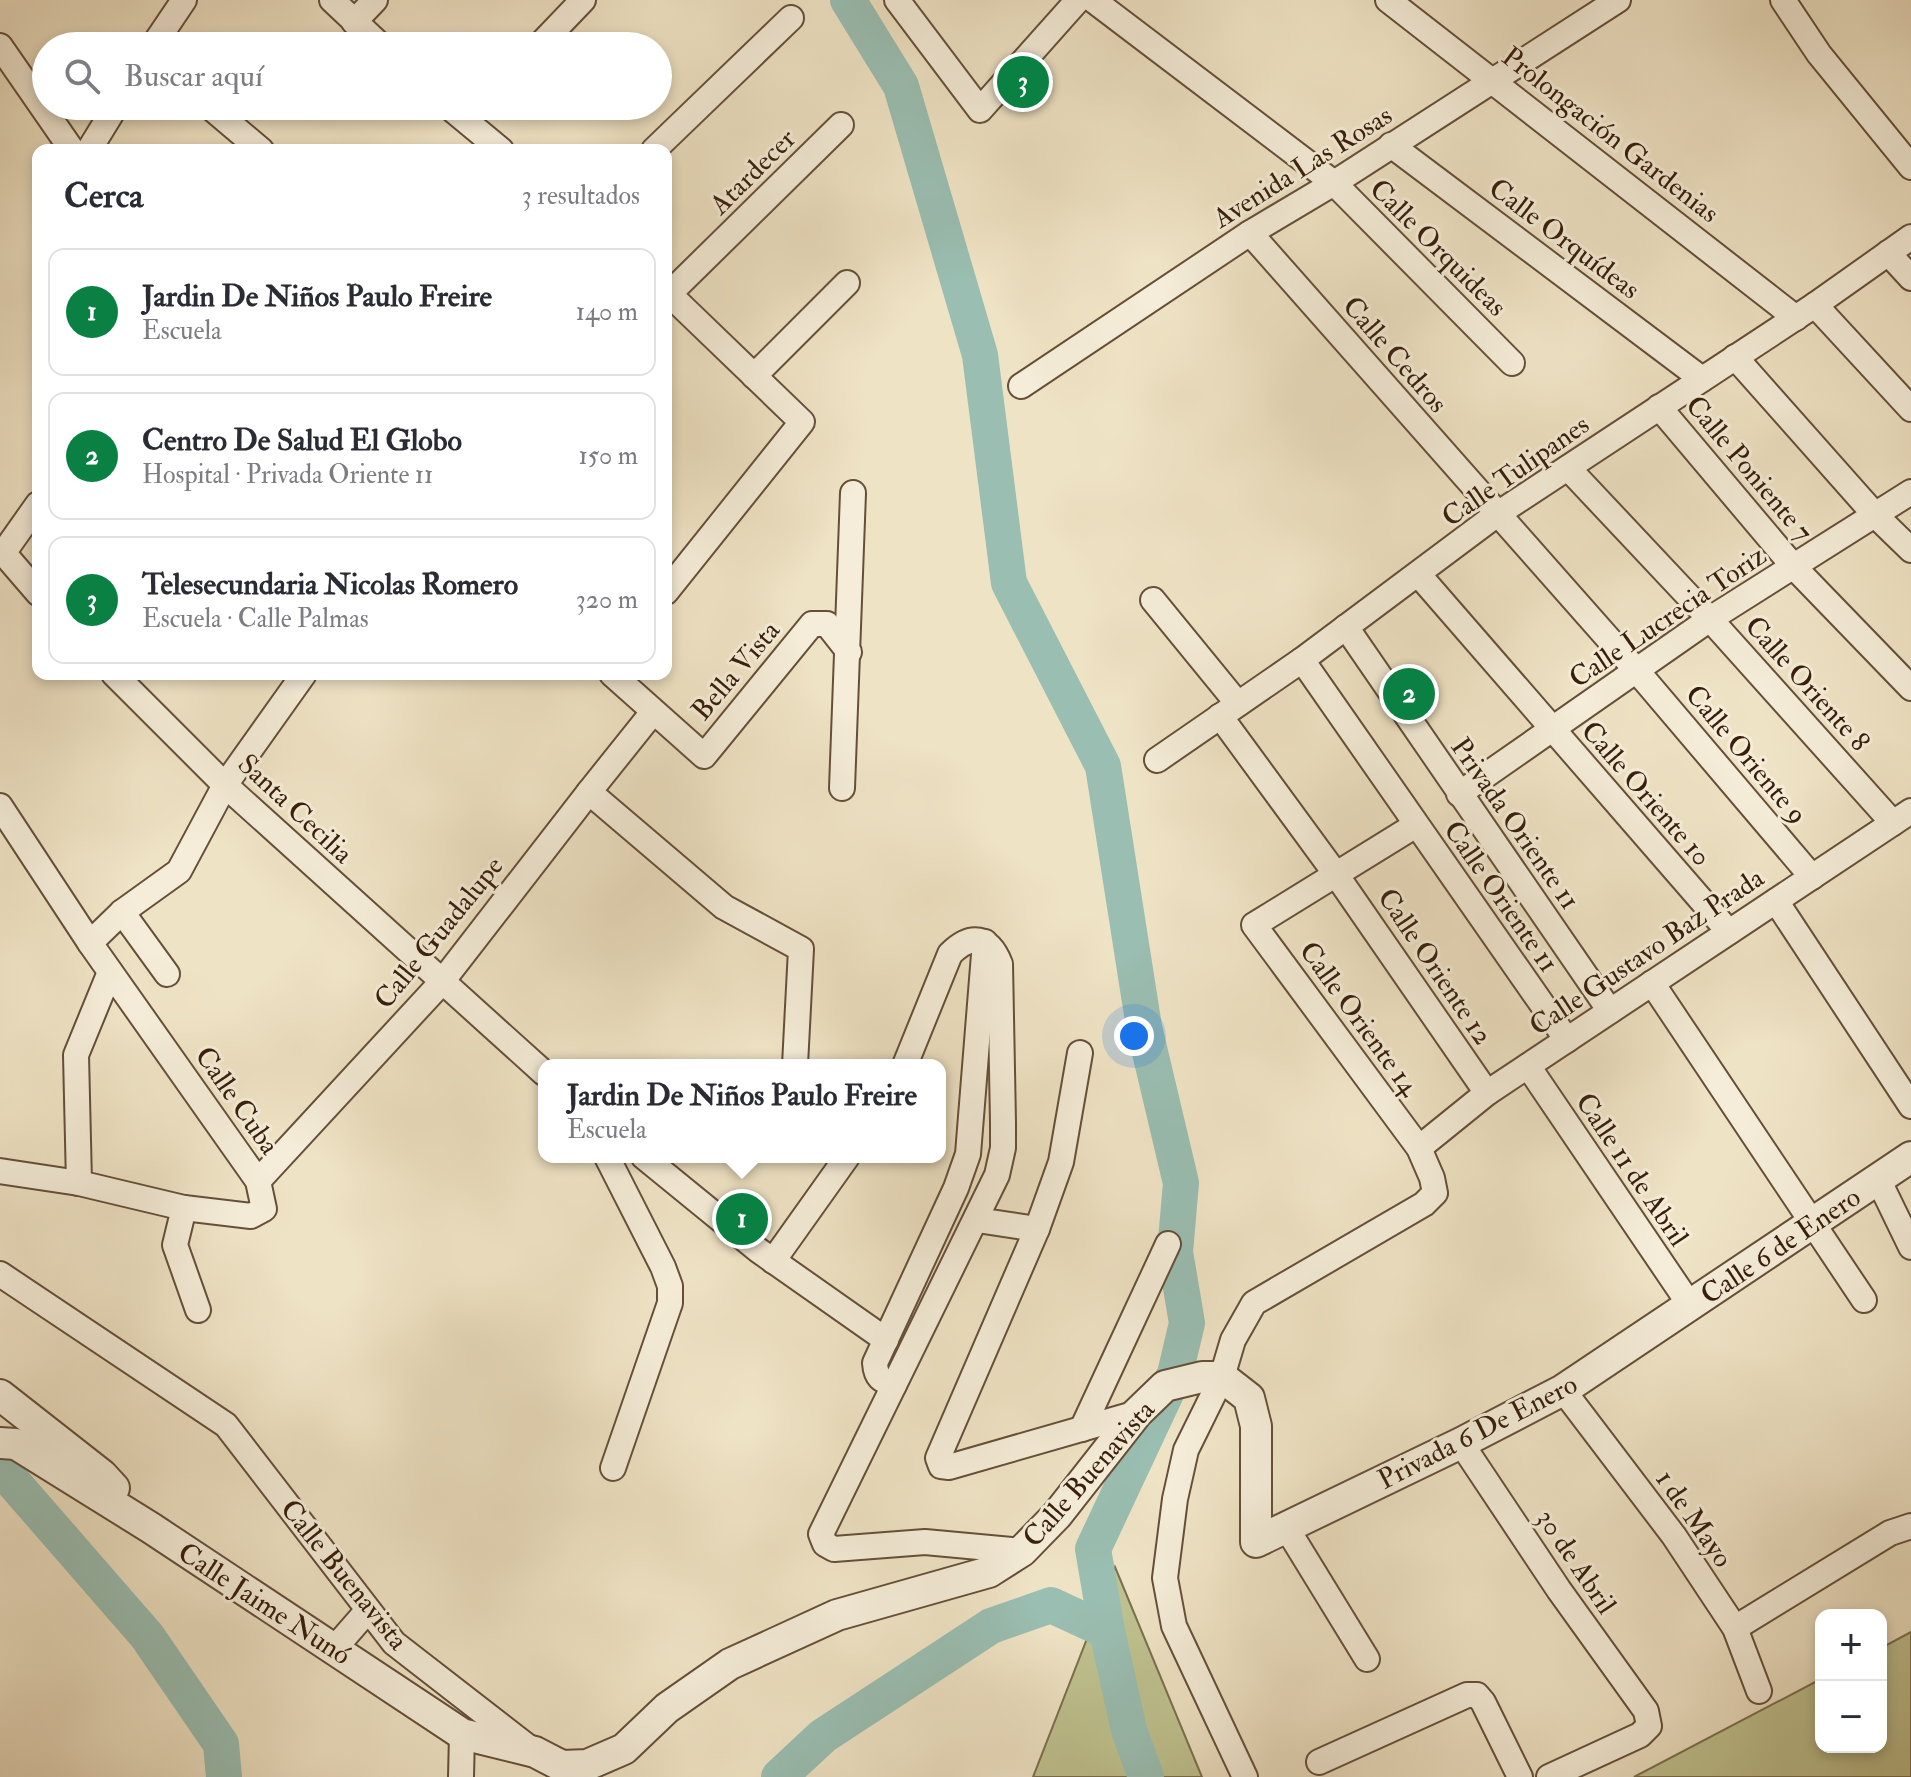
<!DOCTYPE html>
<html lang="es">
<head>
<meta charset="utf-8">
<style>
	:root { --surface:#fff; --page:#f7f7f7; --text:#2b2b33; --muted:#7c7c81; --line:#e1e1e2; --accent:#0b8043 }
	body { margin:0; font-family:"IM FELL Double Pica",serif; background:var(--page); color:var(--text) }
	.controls { position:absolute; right:24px; bottom:24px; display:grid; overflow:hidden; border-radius:16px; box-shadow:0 4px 12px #0003 }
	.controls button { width:72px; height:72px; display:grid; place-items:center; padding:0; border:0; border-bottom:2px solid var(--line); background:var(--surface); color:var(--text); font:40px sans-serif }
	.you { position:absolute; left:1134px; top:1036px; width:28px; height:28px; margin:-20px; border:6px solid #fff; border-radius:50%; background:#1a73e8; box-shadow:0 0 0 12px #1a73e833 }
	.badge { display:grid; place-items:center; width:52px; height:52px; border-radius:50%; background:var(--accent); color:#fff; font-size:26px; font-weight:700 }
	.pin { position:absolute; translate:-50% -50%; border:4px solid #fff; box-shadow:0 2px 8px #0006 }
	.popup { position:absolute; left:538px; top:1059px; width:408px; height:104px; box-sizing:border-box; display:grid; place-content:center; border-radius:16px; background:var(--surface); filter:drop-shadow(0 2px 6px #0005); font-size:26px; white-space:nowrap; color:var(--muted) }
	.popup b { font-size:30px; color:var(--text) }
	.popup::after { content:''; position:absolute; left:50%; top:100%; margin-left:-16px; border:16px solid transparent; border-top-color:var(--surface) }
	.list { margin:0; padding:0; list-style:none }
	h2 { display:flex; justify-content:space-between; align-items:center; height:104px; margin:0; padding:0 32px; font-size:34px }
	h2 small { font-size:26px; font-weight:400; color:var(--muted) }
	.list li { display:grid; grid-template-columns:52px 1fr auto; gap:24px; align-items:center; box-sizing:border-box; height:128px; margin:0 16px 16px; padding:0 16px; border:2px solid var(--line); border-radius:16px }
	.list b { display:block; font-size:30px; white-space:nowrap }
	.list p { margin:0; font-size:26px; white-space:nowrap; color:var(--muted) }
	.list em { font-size:26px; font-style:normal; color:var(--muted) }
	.icon { flex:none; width:44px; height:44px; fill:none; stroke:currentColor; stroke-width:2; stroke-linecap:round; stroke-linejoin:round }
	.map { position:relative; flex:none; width:1911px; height:1777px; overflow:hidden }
	.search { position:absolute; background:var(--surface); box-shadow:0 4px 12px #0003; left:32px; top:32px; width:640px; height:88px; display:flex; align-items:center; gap:20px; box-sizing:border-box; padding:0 28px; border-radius:44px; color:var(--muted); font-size:30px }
	.panel { position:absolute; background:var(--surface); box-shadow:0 4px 12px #0003; left:32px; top:144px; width:640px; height:536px; border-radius:16px }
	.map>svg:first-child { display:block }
</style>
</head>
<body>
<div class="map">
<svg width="1911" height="1777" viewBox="0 0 1911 1777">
	<rect width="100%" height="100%" fill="#efe3c5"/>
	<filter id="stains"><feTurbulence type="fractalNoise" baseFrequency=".0025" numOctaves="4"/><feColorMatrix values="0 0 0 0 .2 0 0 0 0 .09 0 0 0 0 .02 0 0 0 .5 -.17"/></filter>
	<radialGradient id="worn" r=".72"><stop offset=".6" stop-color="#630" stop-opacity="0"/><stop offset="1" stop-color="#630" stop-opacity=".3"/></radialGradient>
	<g fill="#bfc290" stroke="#7b704e" stroke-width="2">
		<path d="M1115,1567L1202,1777H1033Z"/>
		<path d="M1911,1632V1777H1634L1821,1679V1747H1881V1648Z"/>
	</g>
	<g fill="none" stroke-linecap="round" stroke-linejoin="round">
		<g stroke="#9abeb2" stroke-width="36">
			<path d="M848,0L901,86L980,355L1009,583L1103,766L1144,1027L1181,1183L1175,1252L1187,1323L1175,1374L1093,1549L1107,1631"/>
			<path d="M0,1467L147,1636L221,1744L224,1777"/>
			<path d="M779,1777L823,1736L991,1626L1051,1605L1107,1631L1129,1730L1146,1777"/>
		</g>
		<g stroke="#654f3a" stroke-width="28">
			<g id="minor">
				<path d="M332,0L381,46"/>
				<path d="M897,0L980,110L1078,0"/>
				<path d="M1093,0L1334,183L1512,363"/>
				<path d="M1388,0L1796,318"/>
				<path d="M1783,0L1819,54L1911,167"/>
				<path d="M354,22L375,0"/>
				<path d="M0,46L72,150"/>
				<path d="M153,46L184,0"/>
				<path d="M539,46L583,0"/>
				<path d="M209,106L261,150"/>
				<path d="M448,106L501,150"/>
				<path d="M1391,145L1702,379"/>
				<path d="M89,150L116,106"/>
				<path d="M654,150L791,18"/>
				<path d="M1250,233L1637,671L1812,877"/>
				<path d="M1888,253L1911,278"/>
				<path d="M666,291L802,422L666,592"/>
				<path d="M669,294L841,125"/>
				<path d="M1815,305L1911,409"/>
				<path d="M1735,357L1876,516L1911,550"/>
				<path d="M754,376L847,283"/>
				<path d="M1021,386L1250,233L1334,183L1618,0"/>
				<path d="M1659,407L1794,567L1911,688"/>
				<path d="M1568,468L1710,619L1893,823"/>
				<path d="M0,549L38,593"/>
				<path d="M4,552L38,504"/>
				<path d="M1419,575L1729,932"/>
				<path d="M1153,600L1238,704"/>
				<path d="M1346,627L1610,1011"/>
				<path d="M1302,660L1567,1040"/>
				<path d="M114,674L225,785L544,1073"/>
				<path d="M612,674L704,756L812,624H827L849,652"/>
				<path d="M1220,716L1335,873L1487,1093"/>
				<path d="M1157,760L1302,660L1496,515L1815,305L1911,237"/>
				<path d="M842,788L853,493"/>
				<path d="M589,792L724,907L801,949L795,1065"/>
				<path d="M1459,794L1710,619L1911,492"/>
				<path d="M0,806L90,943L258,1181L264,1209L251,1216L184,1208L79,1183L0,1171"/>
				<path d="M1776,901L1911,1106"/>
				<path d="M122,912L167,974"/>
				<path d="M90,943L122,912L179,871L225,785L304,674"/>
				<path d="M1652,983L1864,1300"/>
				<path d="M1080,1053L1061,1162L1037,1229L938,1458L941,1466L949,1467L1137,1413"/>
				<path d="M905,1065L950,954C971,933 989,936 1000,964L1003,1123V1148L997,1175L821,1534L825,1544L834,1549L925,1542L1022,1551"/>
				<path d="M1528,1066L1690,1305"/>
				<path d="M1419,1148L1487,1093L1911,811"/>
				<path d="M607,1157L663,1267L670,1286V1303L613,1468"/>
				<path d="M644,1157L758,1250L886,1340"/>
				<path d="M1878,1179L1911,1247"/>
				<path d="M258,1181L441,983L589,792L653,712"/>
				<path d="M79,1183L76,1055L110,972"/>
				<path d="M184,1208L175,1245L198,1310"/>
				<path d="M977,1220L1037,1229"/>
				<path d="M773,1261L847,1157"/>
				<path d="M0,1274L226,1425L394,1643L532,1750"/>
				<path d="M894,1385C881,1380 876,1378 875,1363L956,1188L968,1154L985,942"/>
				<path d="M1563,1390L1674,1536L1735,1628L1759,1691"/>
				<path d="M1082,1429L1168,1244"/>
				<path d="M1461,1443L1559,1590L1646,1711L1649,1726L1640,1735L1549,1777"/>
				<path d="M1286,1527L1367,1659"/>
				<path d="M1735,1628L1890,1533L1911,1526"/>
				<path d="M334,1649L368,1610"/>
				<path d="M1319,1762L1467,1695H1477L1483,1702L1520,1777"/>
				<path d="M461,1777L462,1734"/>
				<path d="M1245,1777L1174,1626L1165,1578L1175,1499L1186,1450L1222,1377L1233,1340L1254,1303L1424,1204L1435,1193L1432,1178L1419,1148L1254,925L1416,825"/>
			</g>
		</g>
		<g stroke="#654f3a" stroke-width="34">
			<g id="tertiary">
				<path d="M0,1395L102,1475L114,1488"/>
				<path d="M0,1443L16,1444L151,1528L462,1734L535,1752L562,1766L587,1765L624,1749L667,1708L730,1664L837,1615L989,1572L1022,1551L1057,1515L1137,1413L1165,1386L1202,1377H1222L1249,1398L1256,1426V1542L1461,1443L1563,1390L1911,1157"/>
			</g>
		</g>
		<use href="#minor" stroke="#f5edd9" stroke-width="24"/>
		<use href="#tertiary" stroke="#f5edd9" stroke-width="30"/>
	</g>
	<g text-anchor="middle" stroke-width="6" stroke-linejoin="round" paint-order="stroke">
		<g font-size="28" fill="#371e0b" stroke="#f5edd9">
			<text transform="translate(1611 134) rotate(38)" y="10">Prolongación Gardenias</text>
			<text transform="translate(1302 166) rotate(-32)" y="10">Avenida Las Rosas</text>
			<text transform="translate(752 171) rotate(-45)" y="10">Atardecer</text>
			<text transform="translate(1565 238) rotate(37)" y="10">Calle Orquídeas</text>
			<text transform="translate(1439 247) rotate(45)" y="10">Calle Orquideas</text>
			<text transform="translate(1396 354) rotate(49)" y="10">Calle Cedros</text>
			<text transform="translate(1750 468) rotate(50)" y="10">Calle Poniente 7</text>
			<text transform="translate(1515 470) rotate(-35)" y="10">Calle Tulipanes</text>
			<text transform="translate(1667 616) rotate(-34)" y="10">Calle Lucrecia Toriz</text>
			<text transform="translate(735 670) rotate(-50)" y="10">Bella Vista</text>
			<text transform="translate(1808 683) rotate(48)" y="10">Calle Oriente 8</text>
			<text transform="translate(1747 754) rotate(50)" y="10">Calle Oriente 9</text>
			<text transform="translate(1647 793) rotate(49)" y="10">Calle Oriente 10</text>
			<text transform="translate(296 808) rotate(43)" y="10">Santa Cecilia</text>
			<text transform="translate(1516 823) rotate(55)" y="10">Privada Oriente 11</text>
			<text transform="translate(1502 896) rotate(55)" y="10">Calle Oriente 11</text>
			<text transform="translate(438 932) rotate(-51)" y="10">Calle Guadalupe</text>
			<text transform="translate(1646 951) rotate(-34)" y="10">Calle Gustavo Baz Prada</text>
			<text transform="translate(1436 966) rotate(56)" y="10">Calle Oriente 12</text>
			<text transform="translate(1360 1018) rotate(54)" y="10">Calle Oriente 14</text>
			<text transform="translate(238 1100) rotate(55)" y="10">Calle Cuba</text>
			<text transform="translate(1633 1169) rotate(56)" y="10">Calle 11 de Abril</text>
			<text transform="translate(1780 1245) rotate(-34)" y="10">Calle 6 de Enero</text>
			<text transform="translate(1477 1431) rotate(-27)" y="10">Privada 6 De Enero</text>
			<text transform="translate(1088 1473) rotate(-49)" y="10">Calle Buenavista</text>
			<text transform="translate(1695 1518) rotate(55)" y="10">1 de Mayo</text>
			<text transform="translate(1577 1561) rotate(56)" y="10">30 de Abril</text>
			<text transform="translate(345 1574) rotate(51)" y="10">Calle Buenavista</text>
			<text transform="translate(265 1603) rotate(33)" y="10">Calle Jaime Nunó</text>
		</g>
	</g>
	<rect width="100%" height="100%" filter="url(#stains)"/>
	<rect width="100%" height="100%" fill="url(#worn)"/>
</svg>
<div class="controls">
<button>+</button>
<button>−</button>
</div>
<div class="you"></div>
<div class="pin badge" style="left:742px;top:1219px">1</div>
<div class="popup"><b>Jardin De Niños Paulo Freire</b>Escuela</div>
<div class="pin badge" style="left:1409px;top:694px">2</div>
<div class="pin badge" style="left:1023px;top:82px">3</div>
<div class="search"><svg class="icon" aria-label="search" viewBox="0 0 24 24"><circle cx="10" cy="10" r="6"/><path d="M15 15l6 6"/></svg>Buscar aquí</div>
<section class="panel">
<h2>Cerca<small>3 resultados</small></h2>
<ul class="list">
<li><span class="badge">1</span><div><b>Jardin De Niños Paulo Freire</b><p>Escuela</p></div><em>140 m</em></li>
<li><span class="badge">2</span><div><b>Centro De Salud El Globo</b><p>Hospital · Privada Oriente 11</p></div><em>150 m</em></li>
<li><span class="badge">3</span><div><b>Telesecundaria Nicolas Romero</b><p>Escuela · Calle Palmas</p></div><em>320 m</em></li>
</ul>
</section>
</div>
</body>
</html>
